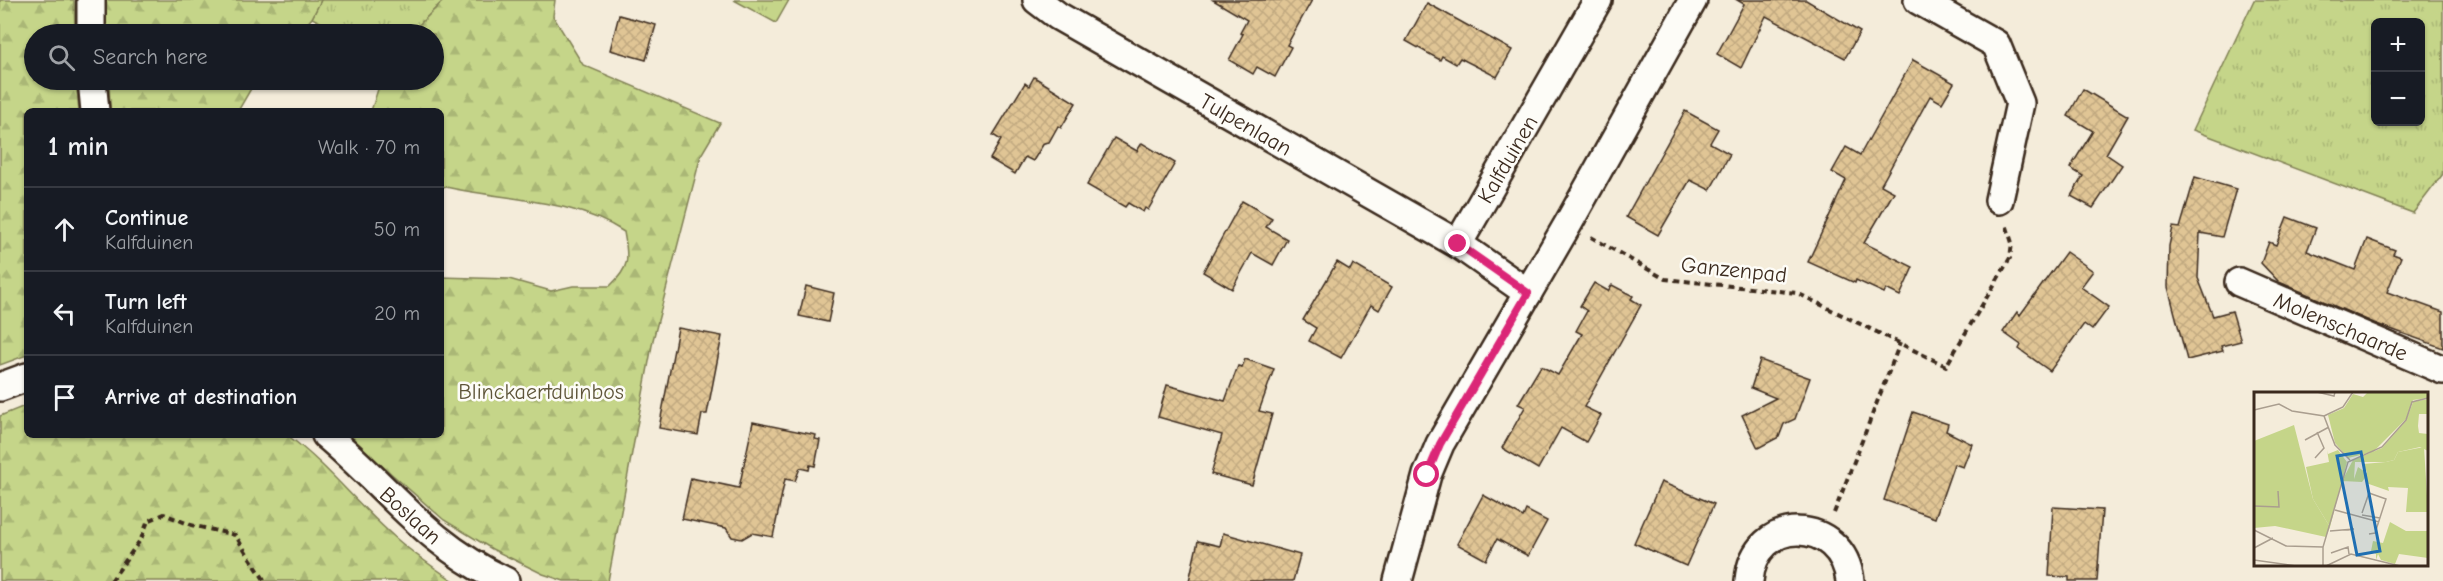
<!DOCTYPE html>
<html lang="en">
<head>
<meta charset="utf-8">
<style>
	:root { --surface:#171b24; --page:#20242c; --text:#f1f3f6; --muted:#9ea1a6; --line:#363941 }
	body { margin:0; font-family:"Comic Neue",sans-serif; background:var(--page); color:var(--text) }
	.controls { position:absolute; right:18px; top:18px; display:grid; overflow:hidden; border-radius:9px; box-shadow:0 2px 4px #0004 }
	.controls button { width:54px; height:54px; display:grid; place-items:center; padding:0; border:0; border-bottom:2px solid var(--line); background:var(--surface); color:var(--text); font:30px sans-serif }
	.stop { position:absolute; width:18px; height:18px; margin:-14px; border:4px solid #db2777; border-radius:50%; background:#fff }
	.stop.end { background:#db2777; border-color:#fff; box-shadow:0 2px 6px #0008 }
	.list { margin:0; padding:0; list-style:none }
	h2 { display:flex; justify-content:space-between; align-items:center; height:78px; margin:0; padding:0 24px; font-size:26px }
	h2 small { font-size:20px; font-weight:400; color:var(--muted) }
	.list li { display:grid; grid-template-columns:39px 1fr auto; gap:18px; align-items:center; box-sizing:border-box; height:84px; padding:0 24px; border-top:2px solid var(--line) }
	.list b { display:block; font-size:22px; white-space:nowrap }
	.list p { margin:0; font-size:20px; white-space:nowrap; color:var(--muted) }
	.list em { font-size:20px; font-style:normal; color:var(--muted) }
	.icon { flex:none; width:33px; height:33px; fill:none; stroke:currentColor; stroke-width:2; stroke-linecap:round; stroke-linejoin:round }
	.map { position:relative; flex:none; width:2443px; height:581px; overflow:hidden }
	.search { position:absolute; background:var(--surface); box-shadow:0 2px 4px #0004; left:24px; top:24px; width:420px; height:66px; display:flex; align-items:center; gap:15px; box-sizing:border-box; padding:0 21px; border-radius:33px; color:var(--muted); font-size:22px }
	.panel { position:absolute; background:var(--surface); box-shadow:0 2px 4px #0004; left:24px; top:108px; width:420px; height:330px; border-radius:9px }
	.map>svg:first-child { display:block }
</style>
</head>
<body>
<div class="map">
<svg width="2443" height="581" viewBox="0 0 2443 581">
	<defs>
		<pattern id="grass-tufts" width="24" height="20" patternUnits="userSpaceOnUse" patternTransform="scale(1.5)"><rect width="24" height="20" fill="#c5d589"/><path d="M3 7l-1-3M5 7V3M7 7l1-3M15 17l-1-3M17 17v-4M19 17l1-3" fill="none" stroke="#aab776"/></pattern>
		<pattern id="forest-firs" width="22" height="20" patternUnits="userSpaceOnUse" patternTransform="scale(1.5)"><rect width="22" height="20" fill="#c5d589"/><path d="M5 1l3.5 6h-7zM16 11l3.5 6h-7z" fill="#aab776"/></pattern>
		<pattern id="building-cross-hatch" width="8" height="8" patternUnits="userSpaceOnUse" patternTransform="scale(1.5)"><rect width="8" height="8" fill="#e0c595"/><path d="M0 0l8 8M0 8l8-8" fill="none" stroke="#c1a980"/></pattern>
	</defs>
	<rect width="100%" height="100%" fill="#f4ecda"/>
	<filter id="ink" filterUnits="userSpaceOnUse"><feTurbulence type="fractalNoise" baseFrequency=".0167" numOctaves="2"/><feDisplacementMap in="SourceGraphic" scale="12" xChannelSelector="R" yChannelSelector="G"/><feConvolveMatrix kernelMatrix="1 2 1 2 8 2 1 2 1" color-interpolation-filters="sRGB"/></filter>
	<g filter="url(#ink)">
		<g fill="url(#grass-tufts)" stroke="#808054" stroke-width="1.5" fill-rule="evenodd">
			<path d="M321,0H444L410,34H344L312,18Z"/>
			<path d="M734,0H789L776,23Z"/>
			<path d="M2254,0H2443V174L2413,213L2193,130ZM2420,22V122H2376V22Z"/>
		</g>
		<g fill="url(#forest-firs)" stroke="#808054" stroke-width="1.5">
			<path d="M0,0H74L75,34H34V80H76L79,111H27V355L0,365Z"/>
			<path d="M106,0H321L312,18L298,34H106Z"/>
			<path d="M444,0H555L553,16L583,65L720,123L701,155L653,340L608,581H564L543,574L492,549L444,520L347,435H441V277L509,279L551,291L573,286H610C630,267 629,259 624,232C572,198 501,200 441,186V111H371L381,80H434V34H410Z"/>
			<path d="M109,80H256L238,111H110Z"/>
			<path d="M27,405V435H287C325,463 353,499 388,531C408,550 431,566 454,581H0V416Z"/>
		</g>
		<g fill="url(#building-cross-hatch)" stroke="#3b2a1e" stroke-width="1.5">
			<path d="M1213,0H1312L1287,45L1291,47L1275,77L1257,67L1253,74L1229,60L1243,34L1240,33L1247,20Z"/>
			<path d="M1737,0H1806L1860,32L1845,58L1766,16L1741,68L1717,54L1744,4Z"/>
			<path d="M1427,3L1512,50L1497,77L1460,58L1456,64L1442,56L1440,60L1406,41Z"/>
			<path d="M619,15L656,25L646,60L610,50Z"/>
			<path d="M1913,60L1954,83L1942,103L1930,96L1881,185L1894,192L1864,243L1913,267L1900,296L1886,289L1884,293L1856,280L1855,283L1808,262L1846,180L1832,172L1846,147L1860,155Z"/>
			<path d="M1034,77L1076,103L1061,128L1058,126L1049,142L1044,143L1033,161L1025,157L1015,174L990,159L1001,140L993,135L1025,83L1029,86Z"/>
			<path d="M2083,89L2128,116L2106,154L2122,165L2093,208L2071,196L2083,176L2070,168L2093,131L2068,116Z"/>
			<path d="M1685,111L1718,129L1710,143L1730,154L1710,190L1690,180L1658,235L1626,217Z"/>
			<path d="M1114,138L1137,151L1142,143L1175,163L1148,210L1145,208L1143,212L1128,203L1125,207L1087,185Z"/>
			<path d="M2195,177L2236,189L2222,237L2200,233L2198,278L2213,316L2232,311L2241,341L2221,346L2223,351L2187,360L2168,287L2169,246L2173,227L2180,228Z"/>
			<path d="M1242,201L1272,218L1266,227L1287,239L1273,265L1252,253L1232,289L1203,272Z"/>
			<path d="M2287,217L2316,228L2307,251L2355,270L2367,239L2395,250L2393,254L2401,257L2387,292L2443,312V348L2374,323L2279,282L2261,263L2269,242L2276,245Z"/>
			<path d="M2066,252L2093,271L2081,287L2109,307L2092,330L2084,324L2050,371L2019,349L2021,345L2003,332L2017,312L2020,315Z"/>
			<path d="M1337,262L1350,270L1353,264L1392,287L1379,310L1371,305L1341,358L1309,341L1316,328L1303,320Z"/>
			<path d="M1594,283L1608,291L1612,285L1633,296L1631,299L1641,305L1584,407L1601,415L1586,442L1561,428L1538,469L1502,448L1525,407L1518,404L1541,366L1558,375L1582,334L1576,331L1587,311L1580,306Z"/>
			<path d="M806,286L834,293L828,322L799,316Z"/>
			<path d="M678,328L722,336L707,414H702L698,435L659,428Z"/>
			<path d="M1245,359L1274,369L1259,411L1272,414L1252,485L1211,474L1222,435L1158,417L1167,385L1225,401L1238,366L1242,367Z"/>
			<path d="M1760,360L1810,378L1795,419L1784,424L1779,437L1758,448L1742,415L1776,398L1751,388Z"/>
			<path d="M1913,412L1948,424L1946,431L1972,444L1963,467L1954,464L1935,518L1884,500Z"/>
			<path d="M753,422L816,435L815,439L820,440L815,466L810,465L809,470L800,468L795,481L785,479L773,537L752,533L742,539L732,537L726,528L682,519L691,478L739,488Z"/>
			<path d="M1661,482L1714,504L1686,566L1634,543Z"/>
			<path d="M1483,495L1523,517L1526,510L1547,521L1528,556L1497,539L1486,560L1457,544Z"/>
			<path d="M2053,507L2102,510L2097,581H2069V577L2049,576Z"/>
			<path d="M1223,533L1300,555L1293,581H1189L1198,541L1220,546Z"/>
		</g>
		<g fill="none" stroke-linecap="round" stroke-linejoin="round">
			<g stroke="#3b2a1e" stroke-width="32">
				<g id="street">
					<path d="M1037,0L1058,16L1458,244"/>
					<path d="M1918,0L1996,44L2020,103L1999,200"/>
					<path d="M91,34V0"/>
					<path d="M92,80L95,111"/>
					<path d="M2239,282L2443,370"/>
					<path d="M1528,293L1458,244L1598,0"/>
					<path d="M0,387L27,377"/>
					<path d="M326,435C390,489 426,544 505,581"/>
					<path d="M1398,581L1427,475L1440,444L1568,224L1693,0"/>
					<path d="M1749,581C1754,513 1843,516 1850,581"/>
				</g>
			</g>
			<g stroke="#3b2a1e" stroke-width="4" stroke-dasharray="6 4.5" stroke-linecap="butt">
				<path d="M1591,237L1665,279L1797,293L1946,366L2010,258L2012,243L2006,224"/>
				<path d="M1834,513L1900,343"/>
				<path d="M111,581L141,539L148,521L164,514L191,525L235,535L265,581"/>
			</g>
			<use href="#street" stroke="#fdfcf7" stroke-width="27"/>
		</g>
	</g>
	<g fill="none" stroke-linecap="round" stroke-linejoin="round" filter="url(#ink)">
		<path stroke="#db2777" stroke-width="8" d="M1427,475L1440,444L1528,293L1458,244"/>
	</g>
	<g text-anchor="middle" stroke-width="5" stroke-linejoin="round" paint-order="stroke">
		<g font-size="22" fill="#3b2a1e" stroke="#fdfcf7">
			<text transform="translate(1246 124) rotate(30)" y="8">Tulpenlaan</text>
			<text transform="translate(1507 159) rotate(-60)" y="8">Kalfduinen</text>
			<text transform="translate(1734 269) rotate(6)" y="8">Ganzenpad</text>
			<text transform="translate(2341 326) rotate(23)" y="8">Molenschaarde</text>
			<text transform="translate(411 515) rotate(42)" y="8">Boslaan</text>
		</g>
		<g font-size="22" fill="#5e5539" stroke="#fdfcf7">
			<text x="541" y="399">Blinckaertduinbos</text>
		</g>
	</g>
	<g transform="translate(2254 392)">
		<rect width="174" height="174" fill="#f4ecda"/>
		<path d="M40,33L59,107L76,135L72,145L21,134L0,136V49ZM170,55L174,120H152L154,96L134,95L135,99L112,91L113,80L109,72L132,70L140,68L144,60ZM136,130L152,139H173L174,132V166L145,162L141,172L127,168L124,162L122,168V162L117,159L119,149L129,151Z" fill="#c5d589"/>
		<path d="M114,0H174V6L159,8L153,26L119,60L94,66L81,51L74,23L90,16L99,2L109,5ZM174,7V22H165L164,34L165,41L174,42V59L166,55L144,60L140,68L132,70H101L100,87L104,75L114,82L108,90L88,89L99,68L128,56L152,29L159,10ZM73,58L74,62L84,58L93,70L76,135L59,107L52,75L75,70Z" fill="#c5d589"/>
		<path fill="none" stroke="#aa9e8f" stroke-width="1.5" d="M63,0L80,4L81,0M0,18L25,12L38,19L70,24L81,53L96,68M70,24L89,15L99,0M51,48L75,35M61,66L70,56L63,40M0,114L25,115L24,99M81,118L125,130M108,121L115,101L132,107L121,141L115,142M108,123L126,126M0,138L32,154L69,155M76,139L100,137L94,138M0,156L19,146M77,161L94,155L95,162M0,168L42,174M69,174V155L94,70L128,55L152,28L158,10L174,6M72,174L97,162L146,174"/>
		<path fill="#1f6fb2" fill-opacity="0.15" stroke="#1f6fb2" stroke-width="3" d="M107,60L126,159L103,163L83,64Z"/>
		<rect width="174" height="174" fill="none" stroke="#3b2a1e" stroke-width="3"/>
	</g>
</svg>
<div class="controls">
<button>+</button>
<button>−</button>
</div>
<div class="stop" style="left:1427px;top:475px"></div>
<div class="stop end" style="left:1458px;top:244px"></div>
<div class="search"><svg class="icon" aria-label="search" viewBox="0 0 24 24"><circle cx="10" cy="10" r="6"/><path d="M15 15l6 6"/></svg>Search here</div>
<section class="panel">
<h2>1 min<small>Walk · 70 m</small></h2>
<ul class="list">
<li><svg class="icon" aria-label="ahead" viewBox="0 0 24 24"><path d="M12 20V5M6 11l6-6 6 6"/></svg><div><b>Continue</b><p>Kalfduinen</p></div><em>50 m</em></li>
<li><svg class="icon" aria-label="left" viewBox="0 0 24 24"><path d="M17 20v-9H6M10 6l-5 5 5 5"/></svg><div><b>Turn left</b><p>Kalfduinen</p></div><em>20 m</em></li>
<li><svg class="icon" aria-label="arrive" viewBox="0 0 24 24"><path d="M6 21V4h12l-3 4 3 4H6"/></svg><div><b>Arrive at destination</b></div></li>
</ul>
</section>
</div>
</body>
</html>
